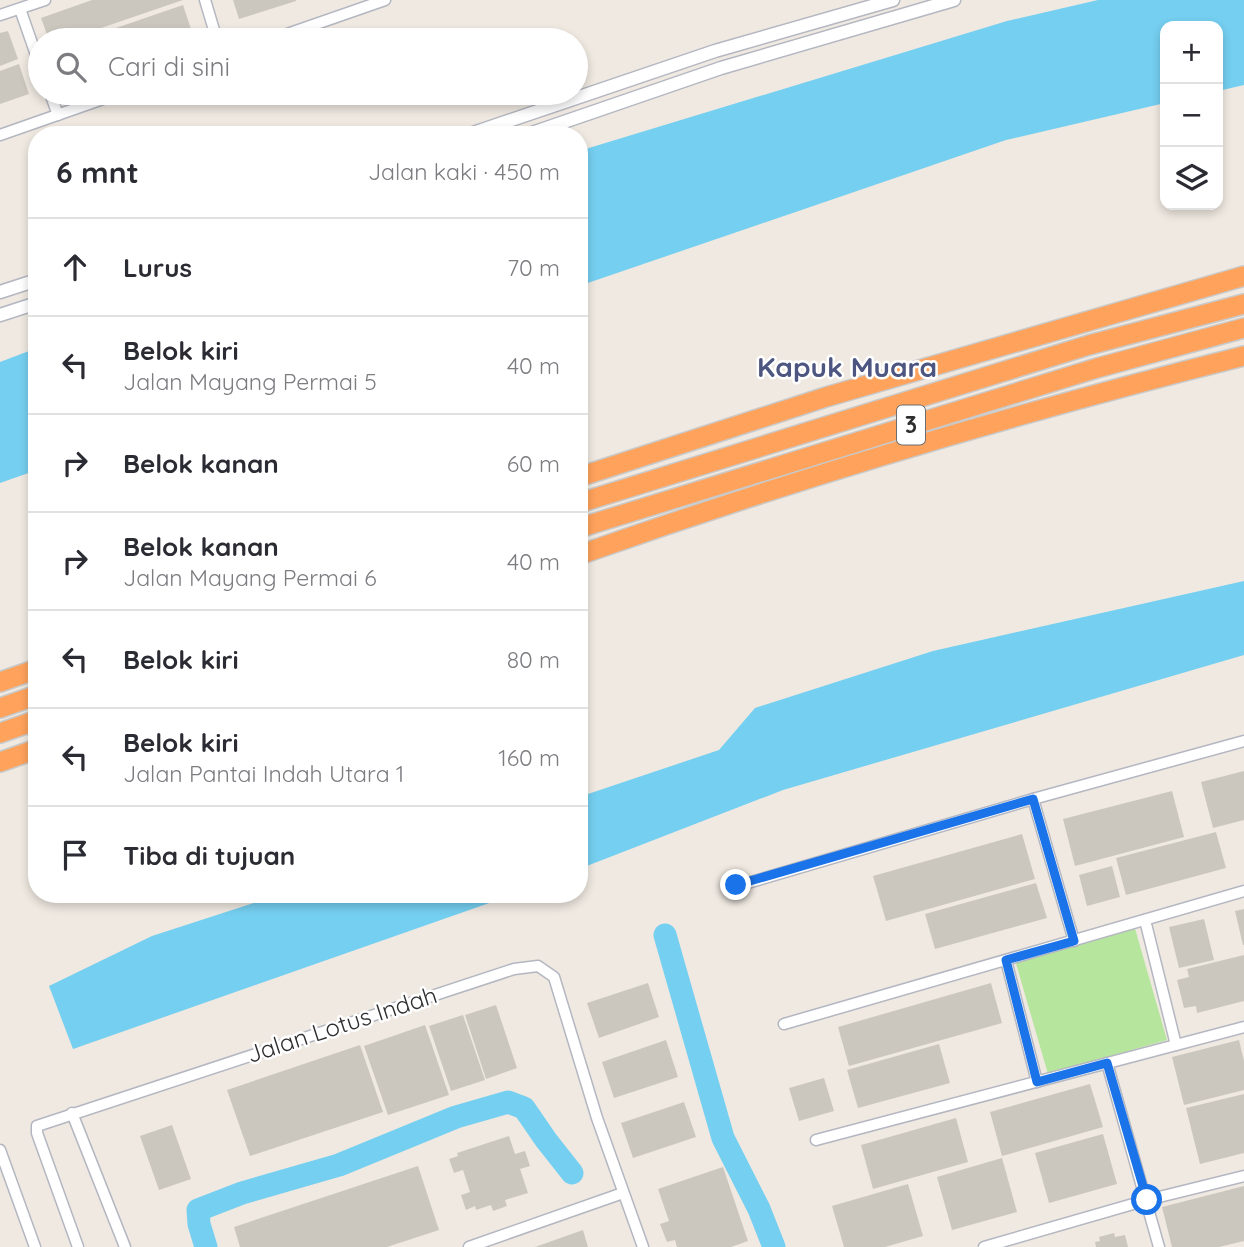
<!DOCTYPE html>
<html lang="id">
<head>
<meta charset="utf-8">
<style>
	:root { --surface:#fff; --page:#f7f7f7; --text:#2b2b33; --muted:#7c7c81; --line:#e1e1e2 }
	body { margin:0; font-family:Quicksand,sans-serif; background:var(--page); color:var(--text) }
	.controls { position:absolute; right:21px; top:21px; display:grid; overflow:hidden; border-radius:14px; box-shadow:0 4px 10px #0003 }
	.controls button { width:63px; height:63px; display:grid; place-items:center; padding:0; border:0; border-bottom:2px solid var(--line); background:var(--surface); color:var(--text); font:35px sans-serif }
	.stop { position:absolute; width:21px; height:21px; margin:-16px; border:5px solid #1a73e8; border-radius:50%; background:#fff }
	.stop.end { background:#1a73e8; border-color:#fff; box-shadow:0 2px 7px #0008 }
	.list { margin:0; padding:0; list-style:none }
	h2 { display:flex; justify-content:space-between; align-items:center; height:91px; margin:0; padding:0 28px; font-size:30px }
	h2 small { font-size:23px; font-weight:400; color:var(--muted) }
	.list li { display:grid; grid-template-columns:46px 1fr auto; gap:21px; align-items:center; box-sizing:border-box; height:98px; padding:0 28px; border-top:2px solid var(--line) }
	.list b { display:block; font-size:26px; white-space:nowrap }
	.list p { margin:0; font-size:23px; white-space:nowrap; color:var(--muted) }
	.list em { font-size:23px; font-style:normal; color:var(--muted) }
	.icon { flex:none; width:38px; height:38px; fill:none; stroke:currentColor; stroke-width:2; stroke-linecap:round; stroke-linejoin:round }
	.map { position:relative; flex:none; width:1244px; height:1247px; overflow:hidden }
	.search { position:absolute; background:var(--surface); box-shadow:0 4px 10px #0003; left:28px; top:28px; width:560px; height:77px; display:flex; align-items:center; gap:18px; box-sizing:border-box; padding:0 24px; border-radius:38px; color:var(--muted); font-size:26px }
	.panel { position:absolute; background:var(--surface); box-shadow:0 4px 10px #0003; left:28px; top:126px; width:560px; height:777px; border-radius:28px }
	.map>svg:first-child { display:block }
</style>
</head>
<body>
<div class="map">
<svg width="1244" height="1247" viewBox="0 0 1244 1247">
	<rect width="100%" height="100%" fill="#efe9e1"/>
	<path fill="#b6e59e" d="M1134,925L1167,1040L1048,1074L1015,960Z"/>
	<g fill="#75cff0">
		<path d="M1098,0H1244V85L1218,91V26H1165V103L1006,140L579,286V151L1007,21Z"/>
		<path d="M37,348V470L0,483V362Z"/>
		<path d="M1244,581V655L783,790L579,869V797L719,750L755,708L933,651Z"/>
		<path d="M281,894H515L73,1049L49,986L152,936Z"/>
	</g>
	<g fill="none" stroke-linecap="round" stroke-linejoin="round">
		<g stroke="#75cff0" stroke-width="23">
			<path d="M665,935L723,1138L759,1209L774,1247"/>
			<path d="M206,1247L199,1224L198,1210L242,1193L339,1165L456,1117L508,1102L524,1108L546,1140L572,1173"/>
		</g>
	</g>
	<g fill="#cbc7bf">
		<path d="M92,0H183L66,40H49L41,18Z"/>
		<path d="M233,0H296V1L239,19Z"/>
		<path d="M183,5L194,38L188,40H81Z"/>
		<path d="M8,31L18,59L0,66V33Z"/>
		<path d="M19,64L29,94L0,104V71Z"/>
		<path d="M1244,771V820L1213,828L1201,782Z"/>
		<path d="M1172,791L1184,837L1075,866L1063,819Z"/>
		<path d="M1216,832L1226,868L1126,895L1116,858Z"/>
		<path d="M1022,834L1035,879L886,921L873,876Z"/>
		<path d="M1112,866L1120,897L1087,906L1079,875Z"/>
		<path d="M1036,883L1047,918L935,949L925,914Z"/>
		<path d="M1244,909V945H1243L1235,911Z"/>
		<path d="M1204,919L1214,960L1179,968L1169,927Z"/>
		<path d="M1244,955V1001L1197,1013L1196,1006L1184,1008L1177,980L1189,977L1187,969Z"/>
		<path d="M648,983L659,1017L599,1038L587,1003Z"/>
		<path d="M991,983L1002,1023L849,1066L838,1027Z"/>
		<path d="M496,1005L517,1068L486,1079L465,1015Z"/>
		<path d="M463,1015L485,1080L451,1091L429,1026Z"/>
		<path d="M425,1025L449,1095L388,1115L364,1046Z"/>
		<path d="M666,1040L678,1077L614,1098L602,1062Z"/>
		<path d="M1239,1040L1244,1061V1090L1184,1105L1172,1057Z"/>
		<path d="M939,1044L950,1083L858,1108L847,1070Z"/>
		<path d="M360,1045L383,1112L250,1156L227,1090Z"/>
		<path d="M824,1078L834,1111L799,1121L789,1088Z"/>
		<path d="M1090,1084L1103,1127L1002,1156L990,1112Z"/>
		<path d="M1244,1094V1153L1200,1164L1186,1108Z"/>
		<path d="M684,1102L696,1137L633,1158L621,1123Z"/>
		<path d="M956,1118L968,1162L873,1189L861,1145Z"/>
		<path d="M172,1125L191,1179L159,1190L140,1136Z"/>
		<path d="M1103,1134L1117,1184L1049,1203L1035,1153Z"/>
		<path d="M509,1136L515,1154L525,1151L530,1166L520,1169L528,1193L505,1200L507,1206L493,1211L491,1205L476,1210L475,1206L466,1210L461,1195L470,1192L463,1170L454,1173L449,1159L458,1156L457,1153Z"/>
		<path d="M1002,1158L1017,1212L952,1230L937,1177Z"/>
		<path d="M418,1166L439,1230L387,1247H240L234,1227Z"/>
		<path d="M723,1167L748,1241L731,1247H677L675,1240L667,1242L660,1224L669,1221L658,1189Z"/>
		<path d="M908,1184L923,1236L885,1247H844L832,1206Z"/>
		<path d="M1244,1186V1241L1219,1247H1172L1162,1207Z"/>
		<path d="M583,1230L588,1247H535Z"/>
		<path d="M1114,1233L1115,1237L1125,1235L1128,1247H1096L1095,1242L1100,1241L1099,1237Z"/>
	</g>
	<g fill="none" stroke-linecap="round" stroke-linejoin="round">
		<g stroke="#b4b7c1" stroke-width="13">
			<g id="minor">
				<path d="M205,0L217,40"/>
				<path d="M20,9L40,66"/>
				<path d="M0,15L45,0"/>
				<path d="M270,40L385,0"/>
				<path d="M50,93L58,115"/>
				<path d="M0,135L120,93"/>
				<path d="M1033,799L1074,941"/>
				<path d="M734,887L1033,799L1244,741"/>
				<path d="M1145,920L1176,1045"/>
				<path d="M1006,960L1037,1082"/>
				<path d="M784,1024L1244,891"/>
				<path d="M1107,1063L1159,1247"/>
				<path d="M72,1113L125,1247"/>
				<path d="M816,1140L1244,1027"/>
				<path d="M0,1150L35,1247"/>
				<path d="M78,1247L37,1133V1126L514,969L538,966L554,977L597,1118L643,1247"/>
				<path d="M469,1247L623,1193"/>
				<path d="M984,1247L1147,1200L1244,1176"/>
			</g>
		</g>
		<g stroke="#b4b7c1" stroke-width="15">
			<g id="tertiary">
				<path d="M467,135L715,51L893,0"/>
				<path d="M526,135L721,68L954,0"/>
				<path d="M0,292L37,280"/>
				<path d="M0,315L37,303"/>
			</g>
		</g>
		<g stroke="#c9c9c9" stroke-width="22">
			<g id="motorway">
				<path d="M579,477L826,397L1244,276"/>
				<path d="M579,503L1089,345L1244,304"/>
				<path d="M579,528L1097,368L1244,328"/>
				<path d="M579,555C797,478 1020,412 1244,356"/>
				<path d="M0,682L37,669"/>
				<path d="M0,708L37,695"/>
				<path d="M0,733L37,720"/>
				<path d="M0,762L37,749"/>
			</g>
		</g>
		<use href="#minor" stroke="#fff" stroke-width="10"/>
		<use href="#tertiary" stroke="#fff" stroke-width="12"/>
		<use href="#motorway" stroke="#ffa35c" stroke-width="19"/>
	</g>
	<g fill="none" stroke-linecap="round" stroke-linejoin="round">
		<path stroke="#1a73e8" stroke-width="9" d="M736,885L1033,799L1074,941L1006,960L1037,1082L1107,1063L1147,1200"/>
	</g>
	<g text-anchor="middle" stroke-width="5" stroke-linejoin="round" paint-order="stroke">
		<rect fill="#fff" stroke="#6d6d6d" stroke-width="2" x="897" y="405.5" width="28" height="39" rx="5"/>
		<g font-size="23" font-weight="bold" fill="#2e2e2e">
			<text x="911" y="433">3</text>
		</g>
		<g font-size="24" fill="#2e2e2e" stroke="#fff">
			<text transform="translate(342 1025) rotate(-18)" y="8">Jalan Lotus Indah</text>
		</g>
		<g font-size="28" font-weight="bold" fill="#4d5680" stroke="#fff">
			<text x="847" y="377">Kapuk Muara</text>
		</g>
	</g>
</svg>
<div class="controls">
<button>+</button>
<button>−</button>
<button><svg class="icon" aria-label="layers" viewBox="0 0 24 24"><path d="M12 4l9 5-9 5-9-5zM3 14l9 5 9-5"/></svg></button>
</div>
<div class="stop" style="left:1147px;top:1200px"></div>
<div class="stop end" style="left:736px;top:885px"></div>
<div class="search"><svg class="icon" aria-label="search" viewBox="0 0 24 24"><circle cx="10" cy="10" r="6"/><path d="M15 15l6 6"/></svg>Cari di sini</div>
<section class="panel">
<h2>6 mnt<small>Jalan kaki · 450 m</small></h2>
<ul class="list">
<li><svg class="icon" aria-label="ahead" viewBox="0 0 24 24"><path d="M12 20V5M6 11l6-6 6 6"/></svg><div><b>Lurus</b></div><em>70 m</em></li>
<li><svg class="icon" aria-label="left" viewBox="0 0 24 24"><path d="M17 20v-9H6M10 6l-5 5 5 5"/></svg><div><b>Belok kiri</b><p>Jalan Mayang Permai 5</p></div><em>40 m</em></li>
<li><svg class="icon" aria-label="right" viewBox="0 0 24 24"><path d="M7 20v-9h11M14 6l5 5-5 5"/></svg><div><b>Belok kanan</b></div><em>60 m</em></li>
<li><svg class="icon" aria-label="right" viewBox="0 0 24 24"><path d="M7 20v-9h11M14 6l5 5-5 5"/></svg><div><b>Belok kanan</b><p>Jalan Mayang Permai 6</p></div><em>40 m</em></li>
<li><svg class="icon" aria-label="left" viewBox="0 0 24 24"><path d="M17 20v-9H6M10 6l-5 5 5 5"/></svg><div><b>Belok kiri</b></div><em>80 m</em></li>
<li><svg class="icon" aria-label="left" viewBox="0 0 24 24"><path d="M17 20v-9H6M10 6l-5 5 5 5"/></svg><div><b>Belok kiri</b><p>Jalan Pantai Indah Utara 1</p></div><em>160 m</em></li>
<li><svg class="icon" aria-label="arrive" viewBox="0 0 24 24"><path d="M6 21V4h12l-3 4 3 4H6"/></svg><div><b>Tiba di tujuan</b></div></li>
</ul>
</section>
</div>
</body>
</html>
